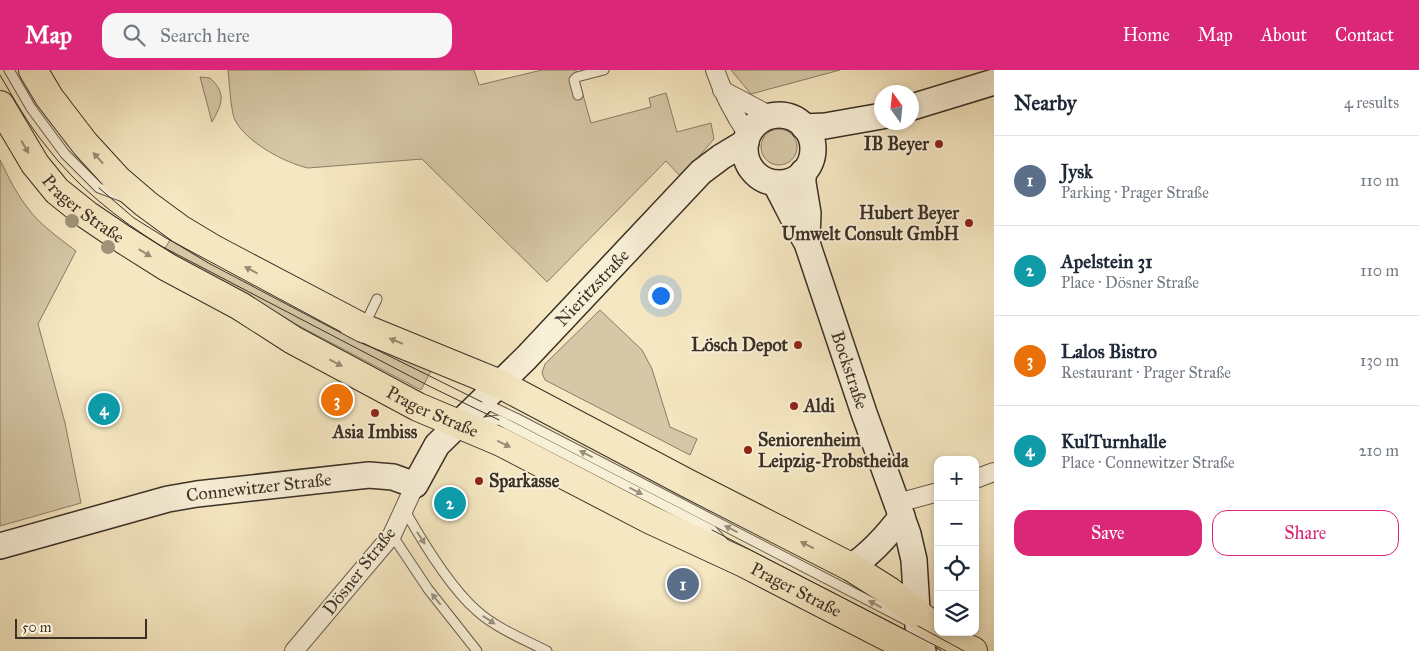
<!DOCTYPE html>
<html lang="en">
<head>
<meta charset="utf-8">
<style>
	:root { --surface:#fff; --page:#f6f6f7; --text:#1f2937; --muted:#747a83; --line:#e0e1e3; --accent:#db2777 }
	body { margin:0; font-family:"IM FELL Great Primer",serif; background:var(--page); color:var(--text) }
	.controls { position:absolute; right:15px; bottom:15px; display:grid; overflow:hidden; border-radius:10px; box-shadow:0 2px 8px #0003 }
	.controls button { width:45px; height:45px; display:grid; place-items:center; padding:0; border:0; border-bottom:1px solid var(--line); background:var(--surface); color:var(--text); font:25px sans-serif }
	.compass { position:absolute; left:874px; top:15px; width:45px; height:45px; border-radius:50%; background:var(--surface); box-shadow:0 2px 8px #0003; rotate:345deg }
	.scale { position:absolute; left:15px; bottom:12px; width:132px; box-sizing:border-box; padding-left:5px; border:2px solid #3c3026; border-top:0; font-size:14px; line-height:18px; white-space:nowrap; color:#3c3026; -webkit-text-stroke:4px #f8efd7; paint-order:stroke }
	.you { position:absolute; left:660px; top:225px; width:18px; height:18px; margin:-12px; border:4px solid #fff; border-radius:50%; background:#1a73e8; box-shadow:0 0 0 8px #1a73e833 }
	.badge { display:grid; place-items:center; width:32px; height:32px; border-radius:50%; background:var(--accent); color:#fff; font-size:16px; font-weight:700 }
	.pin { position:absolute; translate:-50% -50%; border:2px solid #fff; box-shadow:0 1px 5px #0006 }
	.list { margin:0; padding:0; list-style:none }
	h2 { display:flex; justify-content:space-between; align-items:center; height:65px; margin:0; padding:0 20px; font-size:21px }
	h2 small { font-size:16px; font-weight:400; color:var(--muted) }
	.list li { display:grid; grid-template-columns:32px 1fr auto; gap:15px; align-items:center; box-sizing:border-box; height:90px; padding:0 20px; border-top:1px solid var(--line) }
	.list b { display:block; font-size:19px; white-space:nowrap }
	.list p { margin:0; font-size:16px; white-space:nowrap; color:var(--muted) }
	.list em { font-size:16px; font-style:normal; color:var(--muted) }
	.actions { display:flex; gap:10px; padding:15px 20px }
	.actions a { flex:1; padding:11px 0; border:1px solid var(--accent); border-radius:15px; text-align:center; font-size:18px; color:var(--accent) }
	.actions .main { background:var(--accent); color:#fff }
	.icon { flex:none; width:28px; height:28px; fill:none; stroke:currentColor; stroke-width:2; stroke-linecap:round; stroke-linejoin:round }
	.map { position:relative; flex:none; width:994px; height:581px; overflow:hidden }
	header { display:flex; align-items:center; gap:30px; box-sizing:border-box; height:70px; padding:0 25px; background:var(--accent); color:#fff }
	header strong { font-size:24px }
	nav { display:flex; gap:28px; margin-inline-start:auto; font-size:18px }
	.search { width:350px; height:45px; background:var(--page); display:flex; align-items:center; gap:12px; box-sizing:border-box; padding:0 18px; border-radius:15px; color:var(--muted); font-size:19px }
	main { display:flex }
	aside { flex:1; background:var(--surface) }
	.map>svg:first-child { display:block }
</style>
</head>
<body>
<header>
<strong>Map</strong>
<div class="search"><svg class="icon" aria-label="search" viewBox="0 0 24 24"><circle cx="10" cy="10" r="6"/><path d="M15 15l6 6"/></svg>Search here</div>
<nav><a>Home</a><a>Map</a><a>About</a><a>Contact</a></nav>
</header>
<main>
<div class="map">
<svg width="994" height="581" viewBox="0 0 994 581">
	<rect width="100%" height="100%" fill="#f5e7c1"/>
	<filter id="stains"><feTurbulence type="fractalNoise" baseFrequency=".004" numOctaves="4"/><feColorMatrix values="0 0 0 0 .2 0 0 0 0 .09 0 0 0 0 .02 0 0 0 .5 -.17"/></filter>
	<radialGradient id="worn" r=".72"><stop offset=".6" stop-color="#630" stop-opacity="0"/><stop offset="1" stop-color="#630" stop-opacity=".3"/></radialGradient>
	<g fill="#d6c8a7" stroke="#897c66">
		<path d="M228,0H474L479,15L542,0H576L591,53L651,37L649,28L666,23L677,62L711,53L714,69L681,107L666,91L547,212L422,89L308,98C285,93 246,72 235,50C231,43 229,10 228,0Z"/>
		<path d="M731,0H840L751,24Z"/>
		<path d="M200,7L210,8C227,24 222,34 212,52Z"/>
		<circle cx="779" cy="77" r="18"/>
		<path d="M0,90C8,106 16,123 27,137C40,155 59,168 76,181L38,254L65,353L81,433L0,456Z"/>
		<path d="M172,166L433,297L421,320L162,184Z"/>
		<path d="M600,240L642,280L652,299L670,357L697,369L690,385L545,310L542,303L545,294Z"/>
	</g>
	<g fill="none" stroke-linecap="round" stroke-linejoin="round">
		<g stroke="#6a5e4d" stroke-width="11">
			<g id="lane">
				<path d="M9,0L31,38L65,84L99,118L126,128"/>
				<path d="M578,25L574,10L577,7L604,0"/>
				<path d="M364,256L377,229"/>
				<path d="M484,333L516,348L908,551"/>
				<path d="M477,353L499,350L712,460L724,473"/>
				<path d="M404,439C422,471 449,516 476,540C494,557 525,570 547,581"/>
				<path d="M392,465L428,519L477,581"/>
			</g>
		</g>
		<g stroke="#6a5e4d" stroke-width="20">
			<g id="street">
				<path d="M715,0C723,24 734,44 748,65"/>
				<path d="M722,20L771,46"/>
				<path d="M975,409L994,402"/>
				<path d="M898,433L938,422"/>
				<path d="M294,581L392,465L415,415"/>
			</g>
		</g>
		<g stroke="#3c3026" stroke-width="28">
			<g id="secondary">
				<path d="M912,37L994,12"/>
				<circle cx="779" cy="79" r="34"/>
				<path d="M804,57L825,56L882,46"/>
				<path d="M803,102V113L808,143L807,168"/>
				<path id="s1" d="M775,113C786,133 795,153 807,173L864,343L908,464L914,490L918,556L923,581"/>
				<path id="s2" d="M0,476L168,429L197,424L369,405L393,407L415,415L437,375L526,288L701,102L721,87L746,72"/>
				<path d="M851,497C872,483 887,466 902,446"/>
			</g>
		</g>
		<g stroke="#3c3026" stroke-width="30">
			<g id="primary">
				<path d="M33,0L49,27L85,74L118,110L146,134L180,159L215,180L363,258L500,314L687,413L851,497L889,521L938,560"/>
				<path id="s3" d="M0,35L35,94L57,121L87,145L121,168L167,197L240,236L293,270L418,337L501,372L651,450L744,493L915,581"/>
				<path d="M940,562L952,571L973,581"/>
			</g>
		</g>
		<use href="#lane" stroke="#f8efd7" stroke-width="9"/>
		<use href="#street" stroke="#f8efd7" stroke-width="18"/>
		<use href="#secondary" stroke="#f8efd7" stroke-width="25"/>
		<use href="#primary" stroke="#f5e7c1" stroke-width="28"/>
		<g stroke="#3c3026" stroke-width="1">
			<path d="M0,5C14,29 28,54 46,76C77,117 118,149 161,176L429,316L499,350"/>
			<path d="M99,118L134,148L166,168L341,262"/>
			<path d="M363,273L482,332"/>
			<path d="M712,460L946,581"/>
			<path d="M918,556L964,581"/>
		</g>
	</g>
	<g fill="#a0937a">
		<circle cx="72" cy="151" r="7"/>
		<circle cx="108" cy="177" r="7"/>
	</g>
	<defs><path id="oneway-solid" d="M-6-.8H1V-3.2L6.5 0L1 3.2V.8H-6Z" transform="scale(1.25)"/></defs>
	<g fill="#988c74">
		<use href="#oneway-solid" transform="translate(25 77) rotate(60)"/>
		<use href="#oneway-solid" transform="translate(98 88) rotate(-133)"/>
		<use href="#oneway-solid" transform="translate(145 183) rotate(31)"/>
		<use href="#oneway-solid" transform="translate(251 200) rotate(-152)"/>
		<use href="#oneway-solid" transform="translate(396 271) rotate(-158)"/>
		<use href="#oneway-solid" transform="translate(336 293) rotate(28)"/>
		<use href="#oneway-solid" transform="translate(504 374) rotate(26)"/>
		<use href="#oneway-solid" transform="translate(807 475) rotate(-153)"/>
	</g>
	<g fill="#9a907e">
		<use href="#oneway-solid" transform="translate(586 384) rotate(-153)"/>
		<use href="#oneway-solid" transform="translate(636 421) rotate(27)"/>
		<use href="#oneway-solid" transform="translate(731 459) rotate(-153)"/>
		<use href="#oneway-solid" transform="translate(421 468) rotate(57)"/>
		<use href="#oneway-solid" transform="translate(436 529) rotate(-129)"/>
		<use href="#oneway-solid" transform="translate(875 534) rotate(-152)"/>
		<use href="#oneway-solid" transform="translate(489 550) rotate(34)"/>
	</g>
	<g fill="#8f2418" stroke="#f8efd7" stroke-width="2">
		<circle cx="939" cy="74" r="5"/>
		<circle cx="969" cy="153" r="5"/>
		<circle cx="798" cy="275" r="5"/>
		<circle cx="794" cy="336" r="5"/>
		<circle cx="375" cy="343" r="5"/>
		<circle cx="748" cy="380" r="5"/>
		<circle cx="479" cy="411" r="5"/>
	</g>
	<g text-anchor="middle" stroke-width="4" stroke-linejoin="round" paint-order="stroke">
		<g font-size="18" font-weight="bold" fill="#3c3026" stroke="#f8efd7" text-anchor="end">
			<text x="929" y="80">IB Beyer</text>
			<text x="959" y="149">Hubert Beyer<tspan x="959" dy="21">Umwelt Consult GmbH</tspan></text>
			<text x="788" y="281">Lösch Depot</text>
			<text x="804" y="342" text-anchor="start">Aldi</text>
			<text x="375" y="368" text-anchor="middle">Asia Imbiss</text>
			<text x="758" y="376" text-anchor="start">Seniorenheim<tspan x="758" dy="21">Leipzig-Probstheida</tspan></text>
			<text x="489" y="417" text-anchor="start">Sparkasse</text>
		</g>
		<g font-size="18" fill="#3c3026" stroke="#f8efd7">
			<text dy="6" stroke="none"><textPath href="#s3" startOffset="135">Prager Straße</textPath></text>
			<text dy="6" stroke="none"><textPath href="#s2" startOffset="691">Nieritzstraße</textPath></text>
			<text dy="6" stroke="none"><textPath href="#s1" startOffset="202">Bockstraße</textPath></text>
			<text dy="6" stroke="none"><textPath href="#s3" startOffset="540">Prager Straße</textPath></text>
			<text dy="6" stroke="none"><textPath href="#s2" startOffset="266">Connewitzer Straße</textPath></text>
			<text transform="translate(359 501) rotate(-52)" y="6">Dösner Straße</text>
			<text dy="6" stroke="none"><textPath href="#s3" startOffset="945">Prager Straße</textPath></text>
		</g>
	</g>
	<rect width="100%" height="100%" filter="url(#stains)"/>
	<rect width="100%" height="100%" fill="url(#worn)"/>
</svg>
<div class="controls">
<button>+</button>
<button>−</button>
<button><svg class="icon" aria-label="locate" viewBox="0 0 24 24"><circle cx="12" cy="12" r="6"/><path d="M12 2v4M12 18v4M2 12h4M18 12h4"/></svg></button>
<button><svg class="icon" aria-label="layers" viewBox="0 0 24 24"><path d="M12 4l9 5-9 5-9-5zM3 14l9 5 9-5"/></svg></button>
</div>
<svg class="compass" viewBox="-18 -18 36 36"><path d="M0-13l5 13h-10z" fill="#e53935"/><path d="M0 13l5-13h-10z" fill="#747a83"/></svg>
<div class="scale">50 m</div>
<div class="you"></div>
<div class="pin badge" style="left:683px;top:514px;background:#5c6f8a">1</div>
<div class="pin badge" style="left:450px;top:433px;background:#0f9aa8">2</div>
<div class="pin badge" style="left:337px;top:330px;background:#e8710a">3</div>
<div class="pin badge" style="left:104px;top:339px;background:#0f9aa8">4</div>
</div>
<aside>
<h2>Nearby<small>4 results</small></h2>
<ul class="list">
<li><span class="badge" style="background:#5c6f8a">1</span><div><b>Jysk</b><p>Parking · Prager Straße</p></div><em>110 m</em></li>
<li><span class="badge" style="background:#0f9aa8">2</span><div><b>Apelstein 31</b><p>Place · Dösner Straße</p></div><em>110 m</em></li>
<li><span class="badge" style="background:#e8710a">3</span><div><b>Lalos Bistro</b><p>Restaurant · Prager Straße</p></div><em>130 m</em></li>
<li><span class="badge" style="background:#0f9aa8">4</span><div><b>KulTurnhalle</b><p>Place · Connewitzer Straße</p></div><em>210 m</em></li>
</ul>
<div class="actions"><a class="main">Save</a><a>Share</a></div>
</aside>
</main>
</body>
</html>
